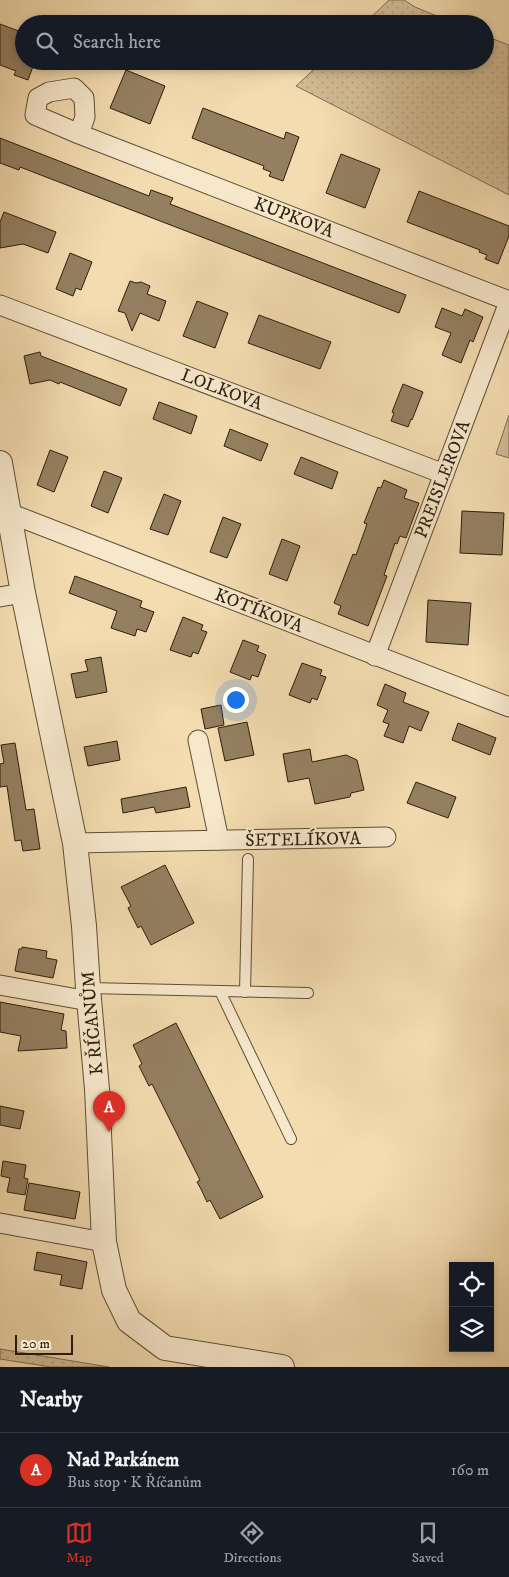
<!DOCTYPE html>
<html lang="en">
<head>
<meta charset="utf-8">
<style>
	:root { --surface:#171b24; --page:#20242c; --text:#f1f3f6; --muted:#9ea1a6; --line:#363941; --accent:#d93025 }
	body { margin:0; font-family:"IM FELL DW Pica",serif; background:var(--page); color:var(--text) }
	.controls { position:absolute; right:15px; bottom:15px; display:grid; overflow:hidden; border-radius:0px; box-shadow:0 2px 8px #0003 }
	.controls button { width:45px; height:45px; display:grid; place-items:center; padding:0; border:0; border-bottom:1px solid var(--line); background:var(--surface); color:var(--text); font:25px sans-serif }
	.scale { position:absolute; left:15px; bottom:12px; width:58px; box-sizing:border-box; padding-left:5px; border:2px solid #2e1d0b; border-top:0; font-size:14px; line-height:18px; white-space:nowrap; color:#2e1d0b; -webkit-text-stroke:4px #f7e8cc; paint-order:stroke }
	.you { position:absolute; left:235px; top:699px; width:18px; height:18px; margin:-12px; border:4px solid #fff; border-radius:50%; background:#1a73e8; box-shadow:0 0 0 8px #1a73e833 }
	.badge { display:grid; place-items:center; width:32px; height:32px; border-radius:50%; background:var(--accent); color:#fff; font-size:16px; font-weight:700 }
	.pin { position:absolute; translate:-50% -41px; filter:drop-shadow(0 1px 2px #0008) }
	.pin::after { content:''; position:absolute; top:26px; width:18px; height:15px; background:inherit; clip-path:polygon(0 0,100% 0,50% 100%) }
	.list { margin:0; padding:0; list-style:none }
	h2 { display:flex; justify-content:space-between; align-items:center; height:65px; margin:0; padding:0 20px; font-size:21px }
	h2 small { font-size:16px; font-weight:400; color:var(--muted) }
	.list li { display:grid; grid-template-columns:32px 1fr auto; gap:15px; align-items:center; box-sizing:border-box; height:75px; padding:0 20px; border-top:1px solid var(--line) }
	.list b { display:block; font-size:19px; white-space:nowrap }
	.list p { margin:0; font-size:16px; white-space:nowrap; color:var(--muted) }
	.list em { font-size:16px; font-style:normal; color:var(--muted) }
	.icon { flex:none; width:28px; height:28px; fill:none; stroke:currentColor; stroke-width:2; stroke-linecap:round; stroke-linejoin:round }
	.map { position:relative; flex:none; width:509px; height:1367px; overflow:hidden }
	.search { position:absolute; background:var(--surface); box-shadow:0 2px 8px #0003; left:15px; right:15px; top:15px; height:55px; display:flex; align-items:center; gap:12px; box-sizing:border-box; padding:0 18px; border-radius:28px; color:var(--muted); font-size:19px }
	.sheet { height:140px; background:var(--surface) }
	nav { display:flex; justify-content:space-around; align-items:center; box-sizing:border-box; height:70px; border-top:1px solid var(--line); background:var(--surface); font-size:14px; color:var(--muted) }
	nav a { display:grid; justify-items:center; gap:2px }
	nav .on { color:var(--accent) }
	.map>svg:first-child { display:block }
</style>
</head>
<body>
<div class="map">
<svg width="509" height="1367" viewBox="0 0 509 1367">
	<defs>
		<pattern id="grass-dots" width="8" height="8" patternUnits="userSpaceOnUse" patternTransform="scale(1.25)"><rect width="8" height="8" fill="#d2bc94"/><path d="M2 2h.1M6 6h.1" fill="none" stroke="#b5a17e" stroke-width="1.8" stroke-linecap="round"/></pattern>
	</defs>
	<rect width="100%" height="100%" fill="#f3dcb0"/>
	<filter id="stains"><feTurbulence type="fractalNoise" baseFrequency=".004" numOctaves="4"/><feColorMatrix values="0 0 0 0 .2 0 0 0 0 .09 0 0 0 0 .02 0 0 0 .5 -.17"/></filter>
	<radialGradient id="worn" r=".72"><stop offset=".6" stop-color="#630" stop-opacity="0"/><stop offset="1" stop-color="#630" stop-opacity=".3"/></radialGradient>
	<g fill="url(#grass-dots)" stroke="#806c50">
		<path d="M389,0H404L415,7L456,24H364Z"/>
		<path d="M485,36L509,45V195L296,86L323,61H485Z"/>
		<path d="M0,1349L109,1367H51L0,1359Z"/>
	</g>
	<path fill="#d2bc94" stroke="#806c50" d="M509,415V458L496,454Z"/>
	<g fill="#948061" stroke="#2e1d0b">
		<path d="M0,24L24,33V61H35L28,80L14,75L16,71L0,65Z"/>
		<path d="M126,70L165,86L150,124L110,108Z"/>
		<path d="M203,108L284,139L286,132L299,137L283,181L269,176L271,172L263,169L264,166L192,138Z"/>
		<path d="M0,138L149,196L151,190L173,198L170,204L406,295L399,313L20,167L19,170L0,163Z"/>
		<path d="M341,154L380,169L365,208L326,193Z"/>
		<path d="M419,191L509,226V236L498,264L485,259L487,255L479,252L480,250L407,222Z"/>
		<path d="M4,212L56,232L48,253L23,244L0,248V222Z"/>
		<path d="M70,253L92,262L81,290L76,288L73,296L56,289Z"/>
		<path d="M130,281L136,283L141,282L150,286L147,294L166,301L159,321L140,313L132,331L125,313L118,311Z"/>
		<path d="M197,301L228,313L215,348L183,336Z"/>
		<path d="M442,308L462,316L465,309L483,317L473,342L470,340L461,363L442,355L451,333L435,327Z"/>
		<path d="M259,315L331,342L320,369L248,343Z"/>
		<path d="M40,352L41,356L127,389L120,406L60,382L59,384L50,380L30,384L24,356Z"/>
		<path d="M403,384L423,392L412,420L411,419L408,427L391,421L394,413L392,412Z"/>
		<path d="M159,402L197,416L191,434L153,419Z"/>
		<path d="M230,429L268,444L261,461L224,446Z"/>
		<path d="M50,450L68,457L54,492L37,485Z"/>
		<path d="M301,457L338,472L332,489L294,474Z"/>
		<path d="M104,471L122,478L108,513L91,506Z"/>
		<path d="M384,480L407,490L404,498L419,503L406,538L400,536L397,544L395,543L384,575L387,576L368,626L338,614L341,606L334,603L353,554L356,555L367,524L364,523L378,487L381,488Z"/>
		<path d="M164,494L181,501L168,535L150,529Z"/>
		<path d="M462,511L504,513L502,555L460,553Z"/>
		<path d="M223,517L241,524L227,558L210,552Z"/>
		<path d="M282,539L300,546L287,581L269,574Z"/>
		<path d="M75,576L142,601L140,607L154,612L146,632L137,629L135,636L111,628L117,611L69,593Z"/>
		<path d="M428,600L471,603L468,645L426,642Z"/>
		<path d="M183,617L203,625L201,630L207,632L198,654L193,652L191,657L170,650Z"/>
		<path d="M243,640L259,646L257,651L266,655L258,677L252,675L250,680L230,672Z"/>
		<path d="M101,657L107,692L76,698L71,674L88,671L85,660Z"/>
		<path d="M302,663L322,670L320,675L326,677L317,700L312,698L310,703L289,695Z"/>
		<path d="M385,684L406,693L403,702L429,712L421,731L409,726L403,743L384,736L389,724L383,722L388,710L377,705Z"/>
		<path d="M221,705L224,725L205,729L201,709Z"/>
		<path d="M247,722L254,755L225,761L218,728Z"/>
		<path d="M458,723L496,738L490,755L452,740Z"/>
		<path d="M117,741L120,760L88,766L84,747Z"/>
		<path d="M15,743L26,810L34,809L40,849L23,851L21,840L15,841L7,786L0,787V764L4,763L1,745Z"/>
		<path d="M310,749L312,762L346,755L357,760L364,790L351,793L350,797L315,804L309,778L288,782L283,754Z"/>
		<path d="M416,782L456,797L448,818L407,803Z"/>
		<path d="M186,787L190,807L156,813L154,807L123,813L121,799Z"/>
		<path d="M165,865L194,923L151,945L141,926L138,928L128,908L131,906L121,887Z"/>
		<path d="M22,947L47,951L46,958L57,960L53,978L15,971L19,949H22Z"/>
		<path d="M0,1002L64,1014L61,1030L66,1031L67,1048L18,1051L21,1036L0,1032Z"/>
		<path d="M176,1023L263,1197L220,1219L210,1200L207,1202L201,1189L197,1182L200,1180L152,1084L149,1086L139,1066L142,1064L133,1045Z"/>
		<path d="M0,1106L24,1111L20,1129L0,1125Z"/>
		<path d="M3,1161L26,1165L24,1178L28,1179L25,1195L7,1192L10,1178L1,1176Z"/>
		<path d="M29,1183L80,1192L75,1219L24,1210Z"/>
		<path d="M37,1252L87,1262L82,1289L60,1285L62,1275L34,1270Z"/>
	</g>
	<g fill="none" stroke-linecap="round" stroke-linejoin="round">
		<g stroke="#5f4d34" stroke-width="12">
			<g id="service">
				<path d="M88,988L308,993"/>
				<path d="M220,991L291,1139"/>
				<path d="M245,992L248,859"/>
			</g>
		</g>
		<g stroke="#5f4d34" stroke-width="21">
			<g id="minor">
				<path d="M79,134L85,117L84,98L74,88L49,92L38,98L35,115L79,134L509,301"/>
				<path d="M0,305L444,474"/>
				<path d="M9,513L509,707"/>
				<path d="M0,597L23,593"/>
				<path d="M375,656L509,302"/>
				<path d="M198,740L219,840"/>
				<path d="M75,843L386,837"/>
				<path d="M0,985L89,1001"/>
				<path d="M0,1223L104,1242"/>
			</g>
		</g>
		<g stroke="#5f4d34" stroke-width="26">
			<path id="tertiary" d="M0,463L23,593L75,843L84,926L88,988L97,1089L104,1242L114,1290L129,1321L165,1348L282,1367"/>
		</g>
		<use href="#service" stroke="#f7e8cc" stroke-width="10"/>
		<use href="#minor" stroke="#f7e8cc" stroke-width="19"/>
		<use href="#tertiary" stroke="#f7e8cc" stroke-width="24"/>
	</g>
	<g text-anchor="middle" stroke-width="4" stroke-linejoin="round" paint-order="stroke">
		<g font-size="18" fill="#2e1d0b" stroke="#f7e8cc">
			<text transform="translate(294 217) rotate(21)" y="6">KUPKOVA</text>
			<text transform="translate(222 389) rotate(21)" y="6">LOLKOVA</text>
			<text transform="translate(442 479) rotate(-69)" y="6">PREISLEROVA</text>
			<text transform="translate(259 610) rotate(21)" y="6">KOTÍKOVA</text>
			<text transform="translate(303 839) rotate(-1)" y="6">ŠETELÍKOVA</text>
			<text transform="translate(92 1023) rotate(-95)" y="6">K ŘÍČANŮM</text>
		</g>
	</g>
	<rect width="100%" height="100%" filter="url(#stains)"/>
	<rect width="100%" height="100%" fill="url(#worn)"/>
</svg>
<div class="controls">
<button><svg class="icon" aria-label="locate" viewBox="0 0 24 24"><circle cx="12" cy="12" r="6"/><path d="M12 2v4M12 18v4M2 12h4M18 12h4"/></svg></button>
<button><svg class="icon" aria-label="layers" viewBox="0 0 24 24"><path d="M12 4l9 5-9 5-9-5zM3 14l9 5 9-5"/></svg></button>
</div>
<div class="scale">20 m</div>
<div class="you"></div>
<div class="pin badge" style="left:109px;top:1132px">A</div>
<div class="search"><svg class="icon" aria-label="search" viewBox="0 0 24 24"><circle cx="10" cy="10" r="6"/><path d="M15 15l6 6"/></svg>Search here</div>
</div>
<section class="sheet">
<h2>Nearby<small></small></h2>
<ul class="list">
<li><span class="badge">A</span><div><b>Nad Parkánem</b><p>Bus stop · K Říčanům</p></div><em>160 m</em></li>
</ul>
</section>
<nav>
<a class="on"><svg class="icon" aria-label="map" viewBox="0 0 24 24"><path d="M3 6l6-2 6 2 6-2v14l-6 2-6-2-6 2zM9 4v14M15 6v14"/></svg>Map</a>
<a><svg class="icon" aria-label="directions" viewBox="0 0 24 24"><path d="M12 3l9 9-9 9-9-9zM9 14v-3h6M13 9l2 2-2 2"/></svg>Directions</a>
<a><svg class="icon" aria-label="saved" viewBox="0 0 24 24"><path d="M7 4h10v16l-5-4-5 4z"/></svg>Saved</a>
</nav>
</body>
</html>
